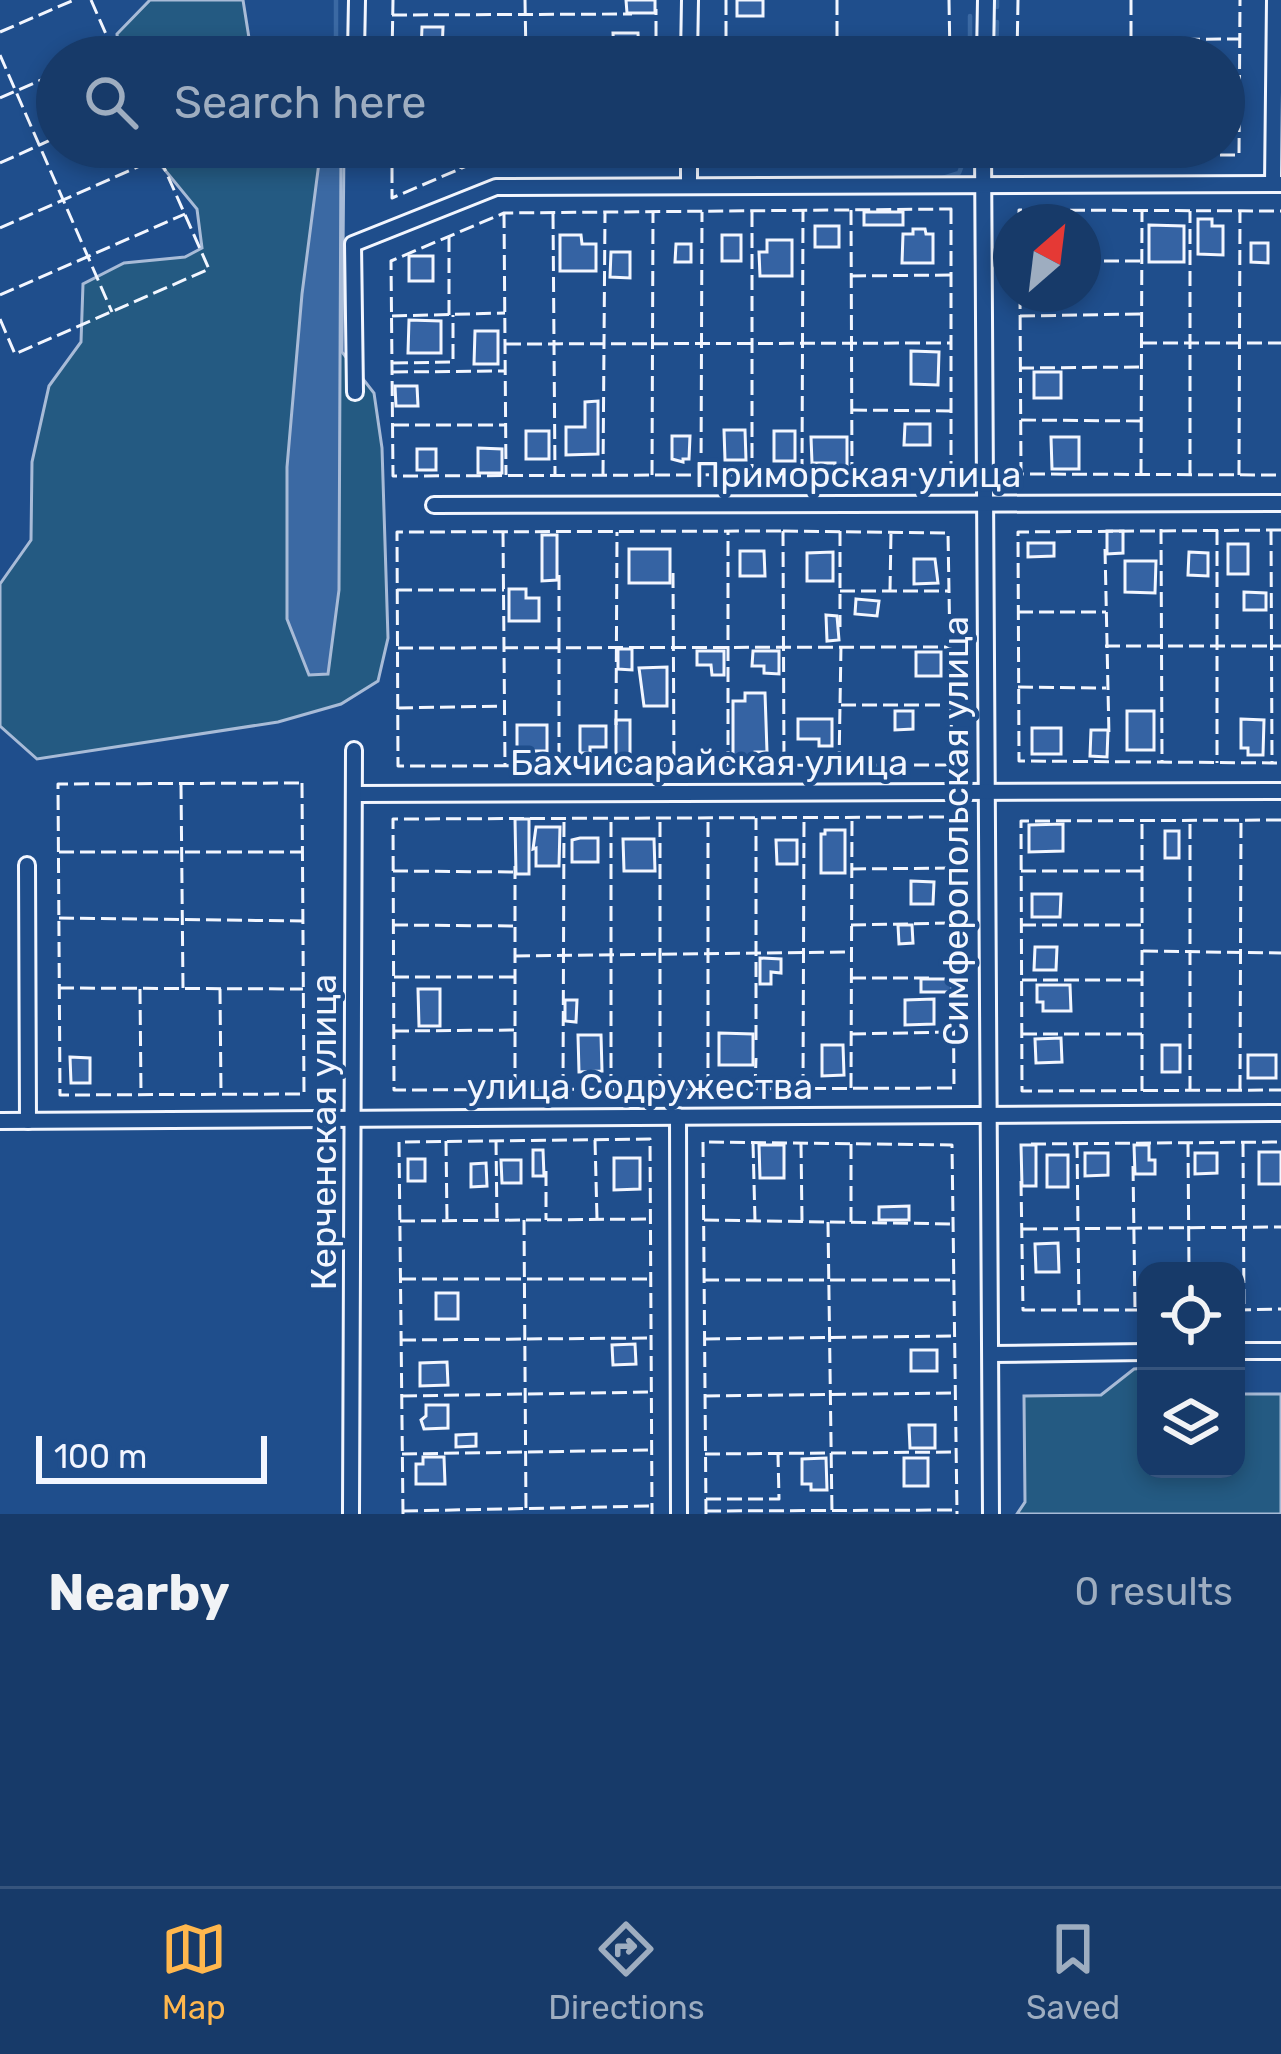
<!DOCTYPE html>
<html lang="en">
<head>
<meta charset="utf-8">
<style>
	:root { --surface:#173a69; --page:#20416f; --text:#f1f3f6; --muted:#9eadc0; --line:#36547d; --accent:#ffb74d }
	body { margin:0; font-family:Rubik,sans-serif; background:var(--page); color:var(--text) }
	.controls { position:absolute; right:36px; bottom:36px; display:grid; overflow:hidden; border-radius:24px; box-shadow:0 6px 18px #0003 }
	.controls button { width:108px; height:108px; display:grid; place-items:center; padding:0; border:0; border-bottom:3px solid var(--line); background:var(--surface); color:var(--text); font:60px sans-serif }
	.compass { position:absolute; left:993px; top:204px; width:108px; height:108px; border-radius:50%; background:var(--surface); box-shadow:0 6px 18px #0003; rotate:28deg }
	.scale { position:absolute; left:36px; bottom:30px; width:231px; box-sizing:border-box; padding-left:12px; border:6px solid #f2f6ff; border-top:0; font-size:33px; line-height:42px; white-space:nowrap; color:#f2f6ff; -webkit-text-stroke:9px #1f4e8c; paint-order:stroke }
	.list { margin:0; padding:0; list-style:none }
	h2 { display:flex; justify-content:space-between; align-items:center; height:156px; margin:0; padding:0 48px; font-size:51px }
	h2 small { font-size:39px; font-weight:400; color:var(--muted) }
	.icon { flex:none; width:66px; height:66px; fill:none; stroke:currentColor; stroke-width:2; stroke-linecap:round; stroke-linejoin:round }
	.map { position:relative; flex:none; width:1281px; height:1514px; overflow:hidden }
	.search { position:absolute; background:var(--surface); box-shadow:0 6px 18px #0003; left:36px; right:36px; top:36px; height:132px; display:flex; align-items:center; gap:30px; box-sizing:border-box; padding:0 42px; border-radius:66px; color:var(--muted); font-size:45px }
	.sheet { height:372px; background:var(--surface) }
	nav { display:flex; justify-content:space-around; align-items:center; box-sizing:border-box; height:168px; border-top:3px solid var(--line); background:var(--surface); font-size:33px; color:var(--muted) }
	nav a { display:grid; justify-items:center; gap:6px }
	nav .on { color:var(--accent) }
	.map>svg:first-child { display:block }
</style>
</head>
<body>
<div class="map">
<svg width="1281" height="1514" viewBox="0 0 1281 1514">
	<rect width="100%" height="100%" fill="#1f4e8c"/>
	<g fill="#245a82" stroke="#a8bbd7" stroke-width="3">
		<path d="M150,0H243L252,57H119L117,34Z"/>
		<path d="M146,147H344L342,352L374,393L382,448L388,638L378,681L341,704L278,722L37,759L0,726V584L31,540L32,462L49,386L81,342L83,284L124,263L185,257L202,248L197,209Z"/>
		<path d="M1146,1368V1469H1236V1394H1281V1514H1017L1025,1502L1024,1396L1101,1395L1134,1369Z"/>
	</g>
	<path fill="#3b69a3" stroke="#a8bbd7" stroke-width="3" d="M321,147H341L339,590L328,674L309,675L287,619V467L302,294Z"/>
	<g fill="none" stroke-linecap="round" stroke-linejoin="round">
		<g stroke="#3b69a3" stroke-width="4.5">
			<path d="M336,0V57"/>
			<path d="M997,7V0"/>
			<path d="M970,57V16"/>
			<path d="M996,57L997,22"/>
			<path d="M894,178H931"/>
			<path d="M943,178L959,173L969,147"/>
		</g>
	</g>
	<g fill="#3563a3" stroke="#f2f6ff" stroke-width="3">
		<path d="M626,0H655V13H627Z"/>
		<rect x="737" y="0" width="26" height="16"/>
		<path d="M422,27H443L442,52H421Z"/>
		<path d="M613,33H638L639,55H614Z"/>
		<rect x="864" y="212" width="39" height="13"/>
		<path d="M1198,219H1212V226H1223V255L1198,254Z"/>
		<path d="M1149,225L1184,226V262H1149Z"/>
		<rect x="815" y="226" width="24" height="21"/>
		<path d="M913,229H925L926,234H933V263H902L903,234H913Z"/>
		<path d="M560,235H581L582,244H596V271H560Z"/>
		<rect x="722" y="235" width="19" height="26"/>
		<path d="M767,240H792V276H760L759,252H767Z"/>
		<path d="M1251,243H1268V263L1251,262Z"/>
		<path d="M676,244H691V262H675Z"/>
		<path d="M611,252H630V278L610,277Z"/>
		<rect x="409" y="256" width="24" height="25"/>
		<path d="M409,320L441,321V353H408Z"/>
		<path d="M475,331H498V364H474Z"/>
		<path d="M911,351L939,352L938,385L911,384Z"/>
		<rect x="1034" y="372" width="27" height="26"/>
		<path d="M395,386H417L418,406H396Z"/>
		<path d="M598,401V454L566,455V427H585V402Z"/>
		<path d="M905,424H930V445H904Z"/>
		<path d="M724,430H745L746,460H725Z"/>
		<rect x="526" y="431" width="23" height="28"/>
		<rect x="774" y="431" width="21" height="30"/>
		<path d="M672,436H690L689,459H683V462L672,459Z"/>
		<path d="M811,437H847V473H835V463H812Z"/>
		<path d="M1051,437H1079V469H1052Z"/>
		<path d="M478,448L502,449V473H478Z"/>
		<rect x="417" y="449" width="19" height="21"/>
		<path d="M1107,531H1123V553L1107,554Z"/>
		<path d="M542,535H557V580L542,581Z"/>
		<path d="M1028,543H1054V556L1028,557Z"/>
		<rect x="1228" y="544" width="20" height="30"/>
		<rect x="629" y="549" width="41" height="34"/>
		<path d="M740,551H764L765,576H740Z"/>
		<path d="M833,552V581H807V553Z"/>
		<path d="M1189,552L1208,553V576L1188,575Z"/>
		<path d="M914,559H935L938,583L914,584Z"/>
		<path d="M1125,561H1156L1155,593L1125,592Z"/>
		<path d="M509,589H526V598H539V621H509Z"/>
		<path d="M1244,592L1266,593V610H1244Z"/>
		<path d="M856,599L879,601L877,616L855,614Z"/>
		<path d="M826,615L837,616L839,640L827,641Z"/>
		<path d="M618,649H632V670L618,669Z"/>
		<path d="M697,651H724V675H712L711,665H697Z"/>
		<path d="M753,651H779V674L764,673V666H752Z"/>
		<rect x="916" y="652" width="25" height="24"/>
		<path d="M667,667V706H644L639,668Z"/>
		<path d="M745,693H765L767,752H755V764H733V701H745Z"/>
		<path d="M895,711H913V729L895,730Z"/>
		<rect x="1127" y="711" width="27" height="39"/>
		<path d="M798,719H832V746H819V739H798Z"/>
		<path d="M1241,719L1264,720L1263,755H1248V748H1241Z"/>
		<rect x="616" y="720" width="14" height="43"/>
		<rect x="517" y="725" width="30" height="26"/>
		<path d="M580,726H606V747H590V753H580Z"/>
		<rect x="1032" y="728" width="29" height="26"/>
		<path d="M1091,730H1108L1107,757L1090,756Z"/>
		<path d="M515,819H529V874H516Z"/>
		<path d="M1063,824V851L1029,852V825Z"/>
		<path d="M536,827H560L559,866H536V848L533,849Z"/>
		<path d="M825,830H845V873H821V834H825Z"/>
		<rect x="1165" y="831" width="14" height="27"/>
		<path d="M580,838H598V862H572V840Z"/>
		<path d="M623,839H654L655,871H624Z"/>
		<path d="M776,840H797V864H777Z"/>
		<path d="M911,881L934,882L933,904H911Z"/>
		<path d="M1032,894H1061L1060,917H1032Z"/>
		<path d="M898,925H912L913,943L899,944Z"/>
		<path d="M1035,947H1057L1056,970H1034Z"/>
		<path d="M760,958L781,959V973L771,972V984H760Z"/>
		<rect x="921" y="979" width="31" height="13"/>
		<path d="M1037,985H1070L1071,1011H1043V1002H1037Z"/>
		<path d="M418,989H440V1026H419Z"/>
		<path d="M934,999V1024L905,1025V1000Z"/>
		<path d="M565,1000H577L576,1022L565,1021Z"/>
		<path d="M719,1033L753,1034V1065H719Z"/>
		<path d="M578,1035H601L602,1071L579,1072Z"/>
		<path d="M1061,1038L1062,1062L1036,1063L1035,1039Z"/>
		<path d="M822,1045H843L844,1075L822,1076Z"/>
		<rect x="1162" y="1045" width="18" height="27"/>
		<rect x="1248" y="1055" width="28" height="23"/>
		<path d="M70,1057L90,1058V1083H71Z"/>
		<path d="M759,1145H784V1178H760Z"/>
		<path d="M1021,1145H1036V1186H1022Z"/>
		<path d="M1134,1145H1149V1160H1155V1174H1135Z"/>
		<path d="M533,1150H543L544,1176H533Z"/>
		<rect x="1259" y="1152" width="22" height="32"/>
		<path d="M1085,1153H1108V1175L1085,1176Z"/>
		<path d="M1195,1153H1217V1173L1195,1174Z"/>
		<rect x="1047" y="1155" width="21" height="32"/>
		<path d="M614,1158H640V1189L614,1190Z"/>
		<rect x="408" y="1159" width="17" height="22"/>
		<path d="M501,1160H521V1183H502Z"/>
		<path d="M486,1163L487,1186L471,1187V1164Z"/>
		<path d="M909,1206V1220H879V1207Z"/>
		<path d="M1058,1243L1059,1272H1036L1035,1244Z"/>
		<rect x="436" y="1293" width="22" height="26"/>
		<path d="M635,1344L636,1364L613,1365L612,1345Z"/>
		<rect x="911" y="1350" width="26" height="21"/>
		<path d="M447,1362L448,1385L420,1386V1363Z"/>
		<path d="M426,1405H448V1428L424,1429L421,1420L426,1416Z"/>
		<path d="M909,1425H935V1448H910Z"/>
		<path d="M476,1434V1446L456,1447V1435Z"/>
		<path d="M423,1457H444L445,1484H416V1464H423Z"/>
		<path d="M826,1458L827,1490H811V1484H802V1459Z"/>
		<rect x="904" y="1458" width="24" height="28"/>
	</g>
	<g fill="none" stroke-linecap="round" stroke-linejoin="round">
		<g stroke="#f2f6ff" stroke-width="20">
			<g id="street">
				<path d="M356,53L357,0"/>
				<path d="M689,57L690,0"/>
				<path d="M985,57L986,0"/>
				<path d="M983,147L991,1514"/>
				<path d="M1273,184L1275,0"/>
				<path d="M689,186V147"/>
				<path d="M355,392L353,244L496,187L1281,184"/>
				<path d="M434,505L1281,503"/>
				<path d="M354,794L1281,791"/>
				<path d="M27,865L28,1121"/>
				<path d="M678,1116L679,1514"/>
				<path d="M0,1121L1281,1113"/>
				<path d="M1236,1351H1281"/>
				<path d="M991,1354L1146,1352"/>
				<path d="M351,1514L354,750"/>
			</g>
		</g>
		<use href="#street" stroke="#1f4e8c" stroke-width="14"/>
		<g stroke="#f2f6ff" stroke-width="3" stroke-dasharray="15 6" stroke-linecap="butt">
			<path d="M91,0L116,57"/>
			<path d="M525,0L526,57"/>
			<path d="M949,0L950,57"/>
			<path d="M392,15L632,14"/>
			<path d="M0,32L74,0"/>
			<path d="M726,39H950"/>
			<path d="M1017,40L1240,39"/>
			<path d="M0,55L112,312"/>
			<path d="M92,57L112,48"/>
			<path d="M392,57L393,0"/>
			<path d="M656,57V9"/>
			<path d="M726,57V0"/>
			<path d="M837,57V0"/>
			<path d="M1017,57L1018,0"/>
			<path d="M1075,57V41"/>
			<path d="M1131,57V0"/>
			<path d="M0,98L57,73"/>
			<path d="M392,147V198L490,156L655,158V147"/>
			<path d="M725,147V156H949V147"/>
			<path d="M1018,147V155H1239L1240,0"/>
			<path d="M0,163L57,137"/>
			<path d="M461,169V147"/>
			<path d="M951,209V474L393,476L391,261L504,213Z"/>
			<path d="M851,210L852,474"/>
			<path d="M752,212V474"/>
			<path d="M504,213L506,475"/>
			<path d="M553,214L555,475"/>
			<path d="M1019,222V210L1281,211"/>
			<path d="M0,228L160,157"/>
			<path d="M449,237V315"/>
			<path d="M1083,261H1142"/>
			<path d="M851,276L951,275"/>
			<path d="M1020,294L1021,474L1281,475"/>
			<path d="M0,295L185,214"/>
			<path d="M392,316L505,313"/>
			<path d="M1020,316L1141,314"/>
			<path d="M0,319L15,354L209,269L155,147"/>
			<path d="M1142,343H1281"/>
			<path d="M506,344L951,343"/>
			<path d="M393,363L453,362V315"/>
			<path d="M1019,368L1141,367"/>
			<path d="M393,372L506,371"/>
			<path d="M852,410L951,411"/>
			<path d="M1021,420L1141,421"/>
			<path d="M394,425H506"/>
			<path d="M701,474L702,212"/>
			<path d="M802,474L803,211"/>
			<path d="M1141,474L1142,212"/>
			<path d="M603,475L605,213"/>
			<path d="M652,475L653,213"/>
			<path d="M1190,475V211"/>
			<path d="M1239,475L1240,212"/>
			<path d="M1161,529L1162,762"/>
			<path d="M1217,530V763"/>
			<path d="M1271,530L1272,763"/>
			<path d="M1281,530L1018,532L1019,761L1281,763"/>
			<path d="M783,531L948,533L952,765L398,766L397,532Z"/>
			<path d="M783,531L784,766"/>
			<path d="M840,531V627"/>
			<path d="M503,532L505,766"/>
			<path d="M1105,549L1109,736"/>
			<path d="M673,573L674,767"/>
			<path d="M559,575V766"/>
			<path d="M397,590H504"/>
			<path d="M840,591H948"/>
			<path d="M890,591L891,532"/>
			<path d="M1018,612H1106"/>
			<path d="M1105,646H1281"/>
			<path d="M398,648L949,647"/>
			<path d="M1018,687L1106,688"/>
			<path d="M841,705H950"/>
			<path d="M398,708L504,706"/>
			<path d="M616,725L617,532"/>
			<path d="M728,766V531"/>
			<path d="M839,766L841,645"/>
			<path d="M302,783L304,1094L60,1095L58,784Z"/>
			<path d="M181,784L183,989"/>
			<path d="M952,817L954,1088L394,1090L393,819Z"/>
			<path d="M1281,820L1021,821L1022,1091L1281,1090"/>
			<path d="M59,852H302"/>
			<path d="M851,869L953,868"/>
			<path d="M393,871L515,872"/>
			<path d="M1021,871H1142"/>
			<path d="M59,918L303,921"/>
			<path d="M393,925L515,926"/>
			<path d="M851,925L953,923"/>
			<path d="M1021,925H1142"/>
			<path d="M1143,951L1281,953"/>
			<path d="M515,956L851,952"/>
			<path d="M394,977H515"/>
			<path d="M851,978H929"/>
			<path d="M1022,980H1142"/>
			<path d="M59,988L303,989"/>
			<path d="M140,989L141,1094"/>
			<path d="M220,989L221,1094"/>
			<path d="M394,1031L515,1030"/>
			<path d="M851,1034L953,1032"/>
			<path d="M1022,1034H1142"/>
			<path d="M756,1040V818"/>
			<path d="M851,1088L852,817"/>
			<path d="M515,1089V866"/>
			<path d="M563,1089L564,818"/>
			<path d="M611,1089V818"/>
			<path d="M660,1089V818"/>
			<path d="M708,1089V818"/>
			<path d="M755,1089L756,1058"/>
			<path d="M803,1089L804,818"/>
			<path d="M1240,1090L1241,820"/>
			<path d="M1142,1091V820"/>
			<path d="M1190,1091V820"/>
			<path d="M496,1140L497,1222"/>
			<path d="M595,1140L597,1219"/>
			<path d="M446,1141L447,1221"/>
			<path d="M1188,1142L1189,1271"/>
			<path d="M1243,1142L1244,1310"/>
			<path d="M753,1143L755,1221"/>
			<path d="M801,1143L802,1221"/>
			<path d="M1077,1143L1079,1310"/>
			<path d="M851,1144V1222"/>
			<path d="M1031,1144L1281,1142"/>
			<path d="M1133,1166L1135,1310"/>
			<path d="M546,1171V1220"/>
			<path d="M1021,1181L1023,1310H1146"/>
			<path d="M524,1220L526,1514"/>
			<path d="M704,1220L953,1224"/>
			<path d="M400,1221L651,1219"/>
			<path d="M828,1222L832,1514"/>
			<path d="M1022,1229L1281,1227"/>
			<path d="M401,1279H651"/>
			<path d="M704,1280H954"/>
			<path d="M1236,1310L1281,1309"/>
			<path d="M705,1339L955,1336"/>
			<path d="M401,1340L651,1338"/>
			<path d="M402,1396L651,1392"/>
			<path d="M705,1396L955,1393"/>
			<path d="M402,1454L652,1450"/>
			<path d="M705,1454L956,1452"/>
			<path d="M706,1499H779L778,1454"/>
			<path d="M403,1511L652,1506"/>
			<path d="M706,1511L957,1510"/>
			<path d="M403,1514L399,1142L650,1139L652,1514"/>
			<path d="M706,1514L703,1142L952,1145L957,1514"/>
		</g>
	</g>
	<g text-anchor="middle" stroke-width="9" stroke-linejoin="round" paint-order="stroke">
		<g font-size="36" fill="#f2f6ff" stroke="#1f4e8c">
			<text x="858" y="487">Приморская улица</text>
			<text x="709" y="775">Бахчисарайская улица</text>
			<text transform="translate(955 831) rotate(-90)" y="13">Симферопольская улица</text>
			<text x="640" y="1099">улица Содружества</text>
			<text transform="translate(323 1132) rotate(-90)" y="13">Керченская улица</text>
		</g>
	</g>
</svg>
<div class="controls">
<button><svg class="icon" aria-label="locate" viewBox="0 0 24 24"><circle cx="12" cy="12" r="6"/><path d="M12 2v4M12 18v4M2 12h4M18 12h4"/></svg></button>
<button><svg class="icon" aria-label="layers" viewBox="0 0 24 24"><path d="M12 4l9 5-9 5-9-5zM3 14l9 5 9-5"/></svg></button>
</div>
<svg class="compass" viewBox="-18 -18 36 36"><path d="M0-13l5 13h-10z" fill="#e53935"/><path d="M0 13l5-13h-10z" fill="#9eadc0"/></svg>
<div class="scale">100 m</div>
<div class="search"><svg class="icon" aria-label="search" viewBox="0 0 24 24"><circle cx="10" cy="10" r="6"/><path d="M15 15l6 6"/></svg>Search here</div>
</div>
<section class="sheet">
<h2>Nearby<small>0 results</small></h2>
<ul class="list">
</ul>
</section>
<nav>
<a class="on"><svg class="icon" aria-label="map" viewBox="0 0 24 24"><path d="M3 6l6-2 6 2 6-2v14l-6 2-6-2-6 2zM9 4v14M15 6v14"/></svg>Map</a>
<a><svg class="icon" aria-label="directions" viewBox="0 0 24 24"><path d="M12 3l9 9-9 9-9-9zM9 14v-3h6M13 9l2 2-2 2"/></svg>Directions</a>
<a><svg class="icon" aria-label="saved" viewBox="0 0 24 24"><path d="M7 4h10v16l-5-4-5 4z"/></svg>Saved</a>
</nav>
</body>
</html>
